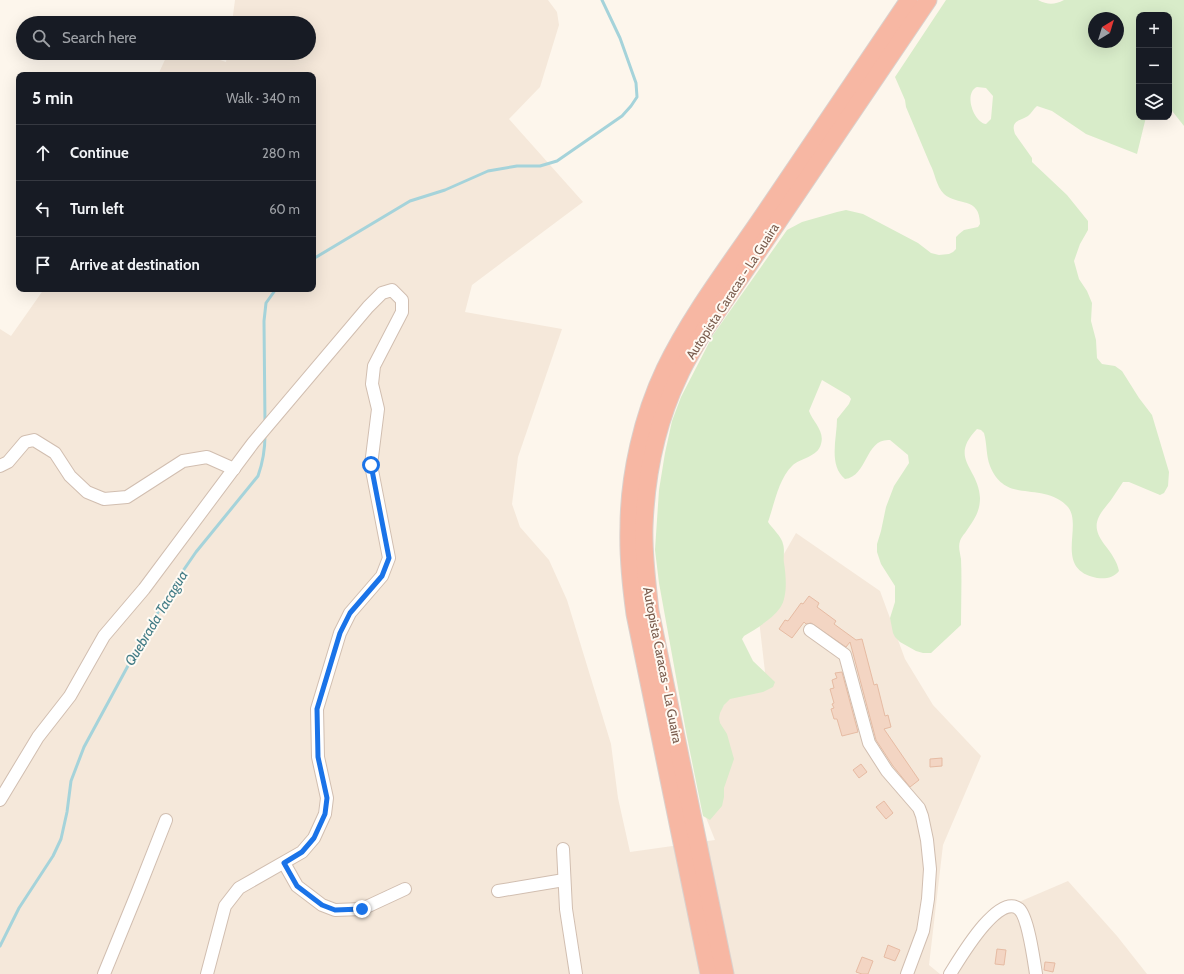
<!DOCTYPE html>
<html lang="en">
<head>
<meta charset="utf-8">
<style>
	:root { --surface:#171b24; --page:#20242c; --text:#f1f3f6; --muted:#9ea1a6; --line:#363941 }
	body { margin:0; font-family:Cabin,sans-serif; background:var(--page); color:var(--text) }
	.controls { position:absolute; right:12px; top:12px; display:grid; overflow:hidden; border-radius:8px; box-shadow:0 4px 16px #0002 }
	.controls button { width:36px; height:36px; display:grid; place-items:center; padding:0; border:0; border-bottom:1px solid var(--line); background:var(--surface); color:var(--text); font:20px sans-serif }
	.compass { position:absolute; left:1088px; top:12px; width:36px; height:36px; border-radius:50%; background:var(--surface); box-shadow:0 4px 16px #0002; rotate:38deg }
	.stop { position:absolute; width:12px; height:12px; margin:-9px; border:3px solid #1a73e8; border-radius:50%; background:#fff }
	.stop.end { background:#1a73e8; border-color:#fff; box-shadow:0 1px 4px #0008 }
	.list { margin:0; padding:0; list-style:none }
	h2 { display:flex; justify-content:space-between; align-items:center; height:52px; margin:0; padding:0 16px; font-size:17px }
	h2 small { font-size:13px; font-weight:400; color:var(--muted) }
	.list li { display:grid; grid-template-columns:26px 1fr auto; gap:12px; align-items:center; box-sizing:border-box; height:56px; padding:0 16px; border-top:1px solid var(--line) }
	.list b { display:block; font-size:15px; white-space:nowrap }
	.list em { font-size:13px; font-style:normal; color:var(--muted) }
	.icon { flex:none; width:22px; height:22px; fill:none; stroke:currentColor; stroke-width:2; stroke-linecap:round; stroke-linejoin:round }
	.map { position:relative; flex:none; width:1184px; height:974px; overflow:hidden }
	.search { position:absolute; background:var(--surface); box-shadow:0 4px 16px #0002; left:16px; top:16px; width:300px; height:44px; display:flex; align-items:center; gap:10px; box-sizing:border-box; padding:0 14px; border-radius:22px; color:var(--muted); font-size:15px }
	.panel { position:absolute; background:var(--surface); box-shadow:0 4px 16px #0002; left:16px; top:72px; width:300px; height:220px; border-radius:8px }
	.map>svg:first-child { display:block }
</style>
</head>
<body>
<div class="map">
<svg width="1184" height="974" viewBox="0 0 1184 974">
	<rect width="100%" height="100%" fill="#fdf6ec"/>
	<g fill="#f5e8da">
		<path d="M235,0H548L557,12L559,25L540,87L509,119L583,202L472,285L465,312L562,329L518,457L512,504L520,527L549,560L567,600L611,744L618,798L630,852L715,840L701,805L703,763L716,717L728,699L753,686L765,672L759,620L769,580L796,533L880,591L905,659L933,705L981,756L943,845L929,965L940,974H0V329L11,336L44,289H313V75H158L168,53H200L226,62L228,53H309V23H232Z"/>
		<path d="M1068,881L1117,936L1147,974H952L971,945L1014,904Z"/>
	</g>
	<path fill="#d8ecc9" fill-rule="evenodd" d="M946,0H1038C1048,5 1054,5 1064,0H1184V126L1169,107V15H1139V117H1146L1137,154L1086,134L1052,111L1037,106C1033,109 1032,113 1028,116C1020,121 1010,120 1015,134L1032,158V162L1067,195L1088,221V230L1080,244L1074,261L1079,279L1087,291L1092,303L1091,321L1096,340L1097,358L1102,364L1115,366L1122,371L1139,398L1152,415L1169,472L1168,486L1164,493L1160,495L1129,482H1123C1119,488 1115,494 1111,500C1098,516 1090,525 1104,544C1111,553 1117,561 1119,571C1113,578 1106,579 1097,578C1051,569 1086,523 1066,505C1040,481 1006,505 990,466C986,456 987,443 984,433L981,430L977,429C948,459 979,468 980,498C980,513 973,521 965,533C963,535 961,538 960,541C958,547 960,552 961,559C962,581 961,603 961,625L931,653H923L916,651L900,642L895,637L893,633L890,618L895,602V586L881,564L877,552V544L881,531L886,507L894,486L909,463L908,455L890,440C865,438 868,476 845,479C828,465 837,438 837,419L849,404L851,399L849,396L822,380L809,411C813,422 825,431 821,444C818,457 800,458 792,466C779,478 774,505 768,522C772,528 782,537 783,544C785,550 783,557 784,563C786,575 788,597 780,608C771,620 757,628 744,636L742,639L753,661L775,682L773,687L763,692L730,699L724,705L720,713L719,718L720,723L727,734L734,759L724,788V797L722,806L710,820L703,816L686,732L659,583L655,550L659,490L665,453L672,421L681,397L713,335L787,230L802,222L837,212L846,210L863,214L918,243L931,253L939,255L949,254L953,252L956,249V237L959,234L964,230L978,227L980,224C980,196 957,206 944,194C936,186 935,173 930,164C922,145 914,126 906,107L905,100L895,77ZM1094,18H1118V42H1094ZM977,87L986,88L993,96L991,119L986,124C974,123 963,93 977,87Z"/>
	<g fill="none" stroke-linecap="round" stroke-linejoin="round">
		<g stroke="#a5d3da" stroke-width="3">
			<path d="M313,259L410,201L445,190L488,171L517,166H540L557,161L622,116L631,106L637,97L636,83L620,38L602,0"/>
			<path d="M265,424L264,321L266,303L276,289"/>
			<path d="M0,946L19,908L53,856L61,839L67,812L71,781L84,747L143,638L176,581L196,552L258,476C263,462 265,450 265,435"/>
		</g>
	</g>
	<g fill="#f3d5c3" stroke="#e6bba3">
		<path d="M809,596L819,603L817,607L836,621L834,624L856,640L862,639L874,685L877,684L885,716L888,715L891,727L884,729L919,780L910,787L893,766L876,740L850,642L846,647L811,623L806,624L804,622L792,638L779,629L785,620L788,621L801,603L803,604Z"/>
		<path d="M842,672L858,732L842,736L837,719H834L831,709L834,708L832,704L834,703L830,689L834,688L832,680L837,678L835,673Z"/>
		<path d="M942,758V766L930,767V759Z"/>
		<path d="M861,764L867,772L859,778L853,770Z"/>
		<path d="M884,801L893,813L886,819L876,807Z"/>
		<path d="M888,945L900,950L895,961L884,957Z"/>
		<path d="M997,949L1006,950L1004,965L995,964Z"/>
		<path d="M862,957L873,961L868,974H862L856,972Z"/>
		<path d="M1045,962L1055,963L1053,972L1044,970Z"/>
	</g>
	<g fill="none" stroke-linecap="round" stroke-linejoin="round">
		<g stroke="#d1beb0" stroke-width="14">
			<g id="minor">
				<path d="M0,466L8,462L25,442L34,440L55,453L70,476L87,492L104,499L127,497L183,461L207,457L234,469"/>
				<path d="M810,630L845,655L869,743L887,771L919,808L922,816L927,840L930,869L928,899L923,931L907,974"/>
				<path d="M0,800L38,737L70,696L104,636L144,589L253,443L368,307L382,293L392,290L402,300V312L374,366L372,384L378,409L371,465L389,558L382,576L350,613L340,633L317,709L318,757L327,798L325,814L314,838L302,852L239,888L225,906L207,974"/>
				<path d="M563,849L566,909L576,974"/>
				<path d="M284,863L297,886L322,905L335,910L362,909L405,889"/>
				<path d="M498,891L564,880"/>
				<path d="M104,974L138,891L166,820"/>
				<path d="M950,974C959,960 998,892 1019,909C1028,917 1034,961 1036,974"/>
			</g>
		</g>
		<g stroke="#dad1cd" stroke-width="19">
			<g id="highway">
				<path d="M709,974L635,614C631,585 628,556 629,527C629,475 643,415 665,369C692,313 732,262 767,210C814,140 862,70 909,0"/>
				<path d="M725,974L650,611C647,583 643,554 644,526C646,475 657,422 679,376C686,360 696,344 706,328L928,0"/>
			</g>
		</g>
		<use href="#minor" stroke="#fff" stroke-width="12"/>
		<use href="#highway" stroke="#f7b7a3" stroke-width="17"/>
	</g>
	<g fill="none" stroke-linecap="round" stroke-linejoin="round">
		<path stroke="#1a73e8" stroke-width="5" d="M362,909L335,910L322,905L297,886L284,863L302,852L314,838L325,814L327,798L318,757L317,709L340,633L350,613L382,576L389,558L371,465"/>
	</g>
	<g text-anchor="middle" stroke-width="4" stroke-linejoin="round" paint-order="stroke">
		<g font-size="13" fill="#7a5c4d" stroke="#fffaf3">
			<text transform="translate(732 291) rotate(-57)" y="5">Autopista Caracas - La Guaira</text>
			<text transform="translate(663 665) rotate(79)" y="5">Autopista Caracas - La Guaira</text>
		</g>
		<g font-size="14" font-style="italic" fill="#437c86" stroke="#fffaf3">
			<text transform="translate(156 618) rotate(-59)" y="5">Quebrada Tacagua</text>
		</g>
	</g>
</svg>
<div class="controls">
<button>+</button>
<button>−</button>
<button><svg class="icon" aria-label="layers" viewBox="0 0 24 24"><path d="M12 4l9 5-9 5-9-5zM3 14l9 5 9-5"/></svg></button>
</div>
<svg class="compass" viewBox="-18 -18 36 36"><path d="M0-13l5 13h-10z" fill="#e53935"/><path d="M0 13l5-13h-10z" fill="#9ea1a6"/></svg>
<div class="stop" style="left:371px;top:465px"></div>
<div class="stop end" style="left:362px;top:909px"></div>
<div class="search"><svg class="icon" aria-label="search" viewBox="0 0 24 24"><circle cx="10" cy="10" r="6"/><path d="M15 15l6 6"/></svg>Search here</div>
<section class="panel">
<h2>5 min<small>Walk · 340 m</small></h2>
<ul class="list">
<li><svg class="icon" aria-label="ahead" viewBox="0 0 24 24"><path d="M12 20V5M6 11l6-6 6 6"/></svg><div><b>Continue</b></div><em>280 m</em></li>
<li><svg class="icon" aria-label="left" viewBox="0 0 24 24"><path d="M17 20v-9H6M10 6l-5 5 5 5"/></svg><div><b>Turn left</b></div><em>60 m</em></li>
<li><svg class="icon" aria-label="arrive" viewBox="0 0 24 24"><path d="M6 21V4h12l-3 4 3 4H6"/></svg><div><b>Arrive at destination</b></div></li>
</ul>
</section>
</div>
</body>
</html>
